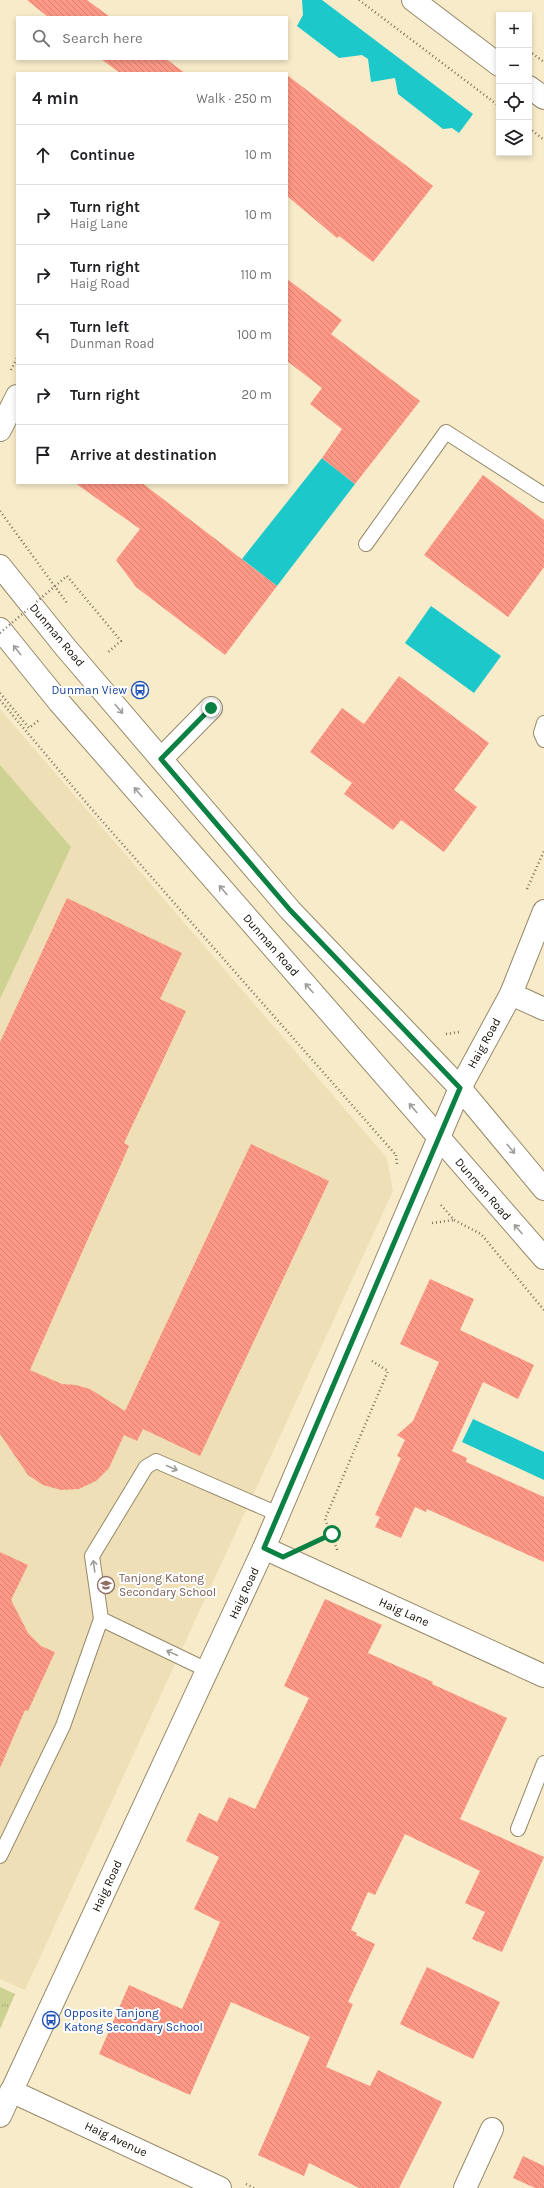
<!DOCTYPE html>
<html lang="en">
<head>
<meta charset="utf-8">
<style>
	:root { --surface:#fff; --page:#f6f6f6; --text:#202124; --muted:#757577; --line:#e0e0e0 }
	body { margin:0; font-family:Karla,sans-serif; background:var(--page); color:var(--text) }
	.controls { position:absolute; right:12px; top:12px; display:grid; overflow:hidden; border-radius:0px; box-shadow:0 2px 6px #0003 }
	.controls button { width:36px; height:36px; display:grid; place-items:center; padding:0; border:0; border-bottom:1px solid var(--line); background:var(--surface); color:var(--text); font:20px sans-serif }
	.stop { position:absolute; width:12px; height:12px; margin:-9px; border:3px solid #0b8043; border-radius:50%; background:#fff }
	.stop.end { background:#0b8043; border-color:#fff; box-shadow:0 1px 4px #0008 }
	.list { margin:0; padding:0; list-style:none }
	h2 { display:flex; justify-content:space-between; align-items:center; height:52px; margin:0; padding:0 16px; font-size:17px }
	h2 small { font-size:13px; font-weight:400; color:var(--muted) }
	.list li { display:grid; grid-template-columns:26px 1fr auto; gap:12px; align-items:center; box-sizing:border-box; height:60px; padding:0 16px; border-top:1px solid var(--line) }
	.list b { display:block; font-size:15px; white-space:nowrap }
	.list p { margin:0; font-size:13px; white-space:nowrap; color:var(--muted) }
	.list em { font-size:13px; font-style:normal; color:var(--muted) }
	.icon { flex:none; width:22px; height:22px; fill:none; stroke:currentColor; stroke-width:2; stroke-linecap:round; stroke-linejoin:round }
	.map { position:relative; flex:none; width:544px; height:2188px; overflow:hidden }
	.search { position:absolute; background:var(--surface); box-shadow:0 2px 6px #0003; left:16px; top:16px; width:272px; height:44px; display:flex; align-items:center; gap:10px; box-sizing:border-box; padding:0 14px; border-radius:0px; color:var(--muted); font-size:15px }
	.panel { position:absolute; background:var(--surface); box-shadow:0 2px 6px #0003; left:16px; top:72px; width:272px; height:412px; border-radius:0px }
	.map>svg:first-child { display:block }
</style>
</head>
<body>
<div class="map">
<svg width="544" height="2188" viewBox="0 0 544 2188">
	<defs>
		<pattern id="grass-tufts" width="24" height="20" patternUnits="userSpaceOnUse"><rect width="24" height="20" fill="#cdd293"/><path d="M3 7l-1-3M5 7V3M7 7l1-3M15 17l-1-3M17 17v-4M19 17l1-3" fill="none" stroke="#afb37d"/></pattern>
		<pattern id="building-back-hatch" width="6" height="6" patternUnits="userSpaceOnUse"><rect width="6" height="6" fill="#fe9886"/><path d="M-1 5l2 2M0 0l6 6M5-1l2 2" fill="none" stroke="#d98272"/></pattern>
	</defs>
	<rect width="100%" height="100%" fill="#f8ebc9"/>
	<path fill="#eedfb6" d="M0,709L387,1158L393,1191L25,1990L0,1979Z"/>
	<path fill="url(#grass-tufts)" d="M0,1987L15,1994L0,2029Z"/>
	<path fill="#cdd293" d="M0,765L71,847L0,999Z"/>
	<g fill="#1cc8ca">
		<path d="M302,0H322L473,114L459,133L452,128L443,129L398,94L395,78L371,82L368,59L362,55L339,58L297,26L303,15Z"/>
		<path d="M322,458L355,484L277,586L242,559Z"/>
		<path d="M431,606L501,656L474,693L405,643Z"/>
		<path d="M473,1419L544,1452V1480L462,1442Z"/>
	</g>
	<g fill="url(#building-back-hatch)">
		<path d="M27,0H87L110,17H48Z"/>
		<path d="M101,59H166L185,73H120Z"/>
		<path d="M287,75L433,186L373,262L339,236L337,238L287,196Z"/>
		<path d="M287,279L342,320L331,334L420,401L355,484L322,458L342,429L310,404L322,388L287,361Z"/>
		<path d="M483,475L544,520V567L508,617L424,555Z"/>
		<path d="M75,483H142L277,586L225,655L136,587L116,560L140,529Z"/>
		<path d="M399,676L489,743L454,790L477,807L444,852L401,820L393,830L344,794L352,783L310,752L342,708L364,724Z"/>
		<path d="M67,898L182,953L160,999L186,1011L124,1143L129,1146L30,1370L62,1384L76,1385L90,1389L125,1411L251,1144L329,1181L200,1456L143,1429L137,1441L124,1435L109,1468L96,1481L79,1489L61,1490L43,1485L28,1475L0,1434V1042Z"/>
		<path d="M430,1279L474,1299L460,1330L534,1365L518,1399L483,1382L452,1451L467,1458L466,1462L544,1497V1562L427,1509L426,1512L415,1507L401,1538L375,1527L380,1517L375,1515L401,1458L397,1456L405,1440L397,1435L413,1421L439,1362L400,1344Z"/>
		<path d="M0,1552L28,1565L11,1600L28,1633L41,1646L55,1652L28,1711L25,1710L0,1768Z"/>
		<path d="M325,1599L382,1625L368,1653L433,1682L432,1684L507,1718L460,1819L544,1857L502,1952L472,1939L485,1912L465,1903L480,1871L405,1834L375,1895L368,1892L351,1930L357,1933L356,1935L375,1944L348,2002L353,2004L326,2067L370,2086L378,2070L442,2102L399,2188H359L309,2163L304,2176L258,2155L310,2037L231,2002L190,2095L99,2054L129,1985L182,2009L220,1922L194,1909L219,1857L186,1841L199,1813L217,1822L229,1797L255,1809L309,1698L284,1686Z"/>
		<path d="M427,1967L500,2002L473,2059L400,2024Z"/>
		<path d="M523,2156L544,2166V2188H535L513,2178Z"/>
	</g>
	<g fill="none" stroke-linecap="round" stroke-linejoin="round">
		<g stroke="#968a6b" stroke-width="16">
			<g id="lane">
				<path d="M366,544L446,432L544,495"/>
				<path d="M544,723L541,733L544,740"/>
				<path d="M101,1619L207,1670"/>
				<path d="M518,1829L544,1763"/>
				<path d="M0,1856L63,1726L101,1619L92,1556L146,1467L156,1461L278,1514"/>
			</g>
		</g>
		<g stroke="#968a6b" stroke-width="24">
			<g id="street">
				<path d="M413,0L499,65"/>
				<path d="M529,87L544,98"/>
				<path d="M0,430L17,396"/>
				<path d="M161,759L211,708"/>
				<path d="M511,994L544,1009"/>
				<path d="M264,1548L544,1676"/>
				<path d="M11,2091L220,2188"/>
				<path d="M465,2188L492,2129"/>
			</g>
		</g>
		<g stroke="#968a6b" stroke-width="24">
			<g id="secondary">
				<path d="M0,566L66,648L290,910L460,1088L544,1189"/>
				<path d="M0,629L59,702L544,1258"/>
				<path d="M0,2116L264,1548L460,1088L511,994L544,911"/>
			</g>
		</g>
		<g stroke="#7a715d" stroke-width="2.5" stroke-dasharray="1 3" stroke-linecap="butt">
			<path d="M359,0L499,106"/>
			<path d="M529,51L544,62"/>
			<path d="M529,128L544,140"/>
			<path d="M11,370L17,358"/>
			<path d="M0,511L67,603"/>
			<path d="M67,576L121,641L107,653"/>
			<path d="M0,693L29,728L39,720"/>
			<path d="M0,700L89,806L396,1155"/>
			<path d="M527,889L544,851"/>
			<path d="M446,1034L459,1032"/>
			<path d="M396,1155L397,1165"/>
			<path d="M441,1205L454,1220L481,1234L544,1310"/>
			<path d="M432,1223L454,1220"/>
			<path d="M331,1534L338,1552"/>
			<path d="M316,1542L331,1534L325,1519L388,1371L372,1361"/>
			<path d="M246,2184L254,2188"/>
		</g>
		<use href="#lane" stroke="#fff" stroke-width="14"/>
		<use href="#street" stroke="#fff" stroke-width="22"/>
		<use href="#secondary" stroke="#fff" stroke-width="22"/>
		<path stroke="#7a715d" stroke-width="2.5" stroke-dasharray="1 3" stroke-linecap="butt" d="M0,633L67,576"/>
	</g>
	<defs><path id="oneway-shaft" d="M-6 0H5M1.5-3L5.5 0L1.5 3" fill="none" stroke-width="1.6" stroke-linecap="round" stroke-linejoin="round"/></defs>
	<g stroke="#a09e9a">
		<use href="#oneway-shaft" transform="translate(17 650) rotate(-128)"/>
		<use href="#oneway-shaft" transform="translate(119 709) rotate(50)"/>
		<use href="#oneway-shaft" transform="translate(138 792) rotate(-131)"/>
		<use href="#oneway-shaft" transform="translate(223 890) rotate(-131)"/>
		<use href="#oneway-shaft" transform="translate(309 988) rotate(-131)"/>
		<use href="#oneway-shaft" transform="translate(413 1108) rotate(-130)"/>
		<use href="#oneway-shaft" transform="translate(511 1149) rotate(50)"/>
		<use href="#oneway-shaft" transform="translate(518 1229) rotate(-131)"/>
		<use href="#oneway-shaft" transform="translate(172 1468) rotate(24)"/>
		<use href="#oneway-shaft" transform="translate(94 1566) rotate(-98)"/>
		<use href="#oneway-shaft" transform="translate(172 1653) rotate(-155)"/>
	</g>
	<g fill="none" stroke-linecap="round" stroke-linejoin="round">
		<path stroke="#0b8043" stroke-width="5" d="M211,708L161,759L290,910L460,1088L264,1548L283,1557L332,1534"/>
	</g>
	<defs>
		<g id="bus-ring" transform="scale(0.9)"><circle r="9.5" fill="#fff" stroke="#1a4fb4" stroke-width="1.5"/><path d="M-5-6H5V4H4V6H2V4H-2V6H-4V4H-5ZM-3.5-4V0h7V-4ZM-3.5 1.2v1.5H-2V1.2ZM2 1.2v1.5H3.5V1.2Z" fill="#1a4fb4"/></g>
		<g id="school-ring" transform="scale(0.9)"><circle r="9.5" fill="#fff" stroke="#8d6e63" stroke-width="1.5"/><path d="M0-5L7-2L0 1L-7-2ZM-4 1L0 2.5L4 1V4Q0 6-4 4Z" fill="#8d6e63"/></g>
	</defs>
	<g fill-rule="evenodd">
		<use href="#bus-ring" x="140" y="690"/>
		<use href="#school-ring" x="106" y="1585"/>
		<use href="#bus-ring" x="51" y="2020"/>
	</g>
	<g text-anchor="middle" stroke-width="4" stroke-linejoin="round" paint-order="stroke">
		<g font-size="12" fill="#110c03" stroke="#fff">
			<text transform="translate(57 635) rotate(50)" y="4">Dunman Road</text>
			<text transform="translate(271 945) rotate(49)" y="4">Dunman Road</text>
			<text transform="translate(484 1043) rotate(-61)" y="4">Haig Road</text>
			<text transform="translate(483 1189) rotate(49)" y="4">Dunman Road</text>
			<text transform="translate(244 1593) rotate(-65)" y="4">Haig Road</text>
			<text transform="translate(404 1612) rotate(24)" y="4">Haig Lane</text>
			<text transform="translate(107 1886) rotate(-65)" y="4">Haig Road</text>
			<text transform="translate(116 2139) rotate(25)" y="4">Haig Avenue</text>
		</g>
		<g font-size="12" fill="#164399" stroke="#fff" text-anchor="end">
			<text x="127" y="694">Dunman View</text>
			<text x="64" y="2017" text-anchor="start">Opposite Tanjong<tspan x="64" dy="14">Katong Secondary School</tspan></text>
		</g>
		<g font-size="12" fill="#785e54" stroke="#fff" text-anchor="start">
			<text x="119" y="1582">Tanjong Katong<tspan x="119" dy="14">Secondary School</tspan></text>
		</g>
	</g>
</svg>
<div class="controls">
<button>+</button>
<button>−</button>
<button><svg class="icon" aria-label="locate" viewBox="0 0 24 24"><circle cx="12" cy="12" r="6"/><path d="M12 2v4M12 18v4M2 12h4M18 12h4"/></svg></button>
<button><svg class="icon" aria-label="layers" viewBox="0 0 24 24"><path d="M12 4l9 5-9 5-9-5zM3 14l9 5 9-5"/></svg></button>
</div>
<div class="stop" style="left:332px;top:1534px"></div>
<div class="stop end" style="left:211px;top:708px"></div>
<div class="search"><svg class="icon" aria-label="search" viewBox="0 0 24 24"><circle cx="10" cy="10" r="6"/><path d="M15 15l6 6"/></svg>Search here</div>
<section class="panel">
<h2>4 min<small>Walk · 250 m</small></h2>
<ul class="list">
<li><svg class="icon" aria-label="ahead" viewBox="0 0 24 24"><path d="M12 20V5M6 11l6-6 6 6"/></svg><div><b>Continue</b></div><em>10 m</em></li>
<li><svg class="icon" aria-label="right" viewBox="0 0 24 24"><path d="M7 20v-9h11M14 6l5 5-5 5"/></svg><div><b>Turn right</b><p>Haig Lane</p></div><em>10 m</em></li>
<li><svg class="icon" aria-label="right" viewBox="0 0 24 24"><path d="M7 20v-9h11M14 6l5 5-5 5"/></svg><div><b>Turn right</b><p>Haig Road</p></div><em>110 m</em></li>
<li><svg class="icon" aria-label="left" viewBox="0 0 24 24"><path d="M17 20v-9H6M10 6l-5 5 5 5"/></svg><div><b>Turn left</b><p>Dunman Road</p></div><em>100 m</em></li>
<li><svg class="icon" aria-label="right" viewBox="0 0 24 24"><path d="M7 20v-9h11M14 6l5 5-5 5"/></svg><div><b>Turn right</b></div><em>20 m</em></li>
<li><svg class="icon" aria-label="arrive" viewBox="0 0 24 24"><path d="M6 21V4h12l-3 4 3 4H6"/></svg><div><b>Arrive at destination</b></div></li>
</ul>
</section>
</div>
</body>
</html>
